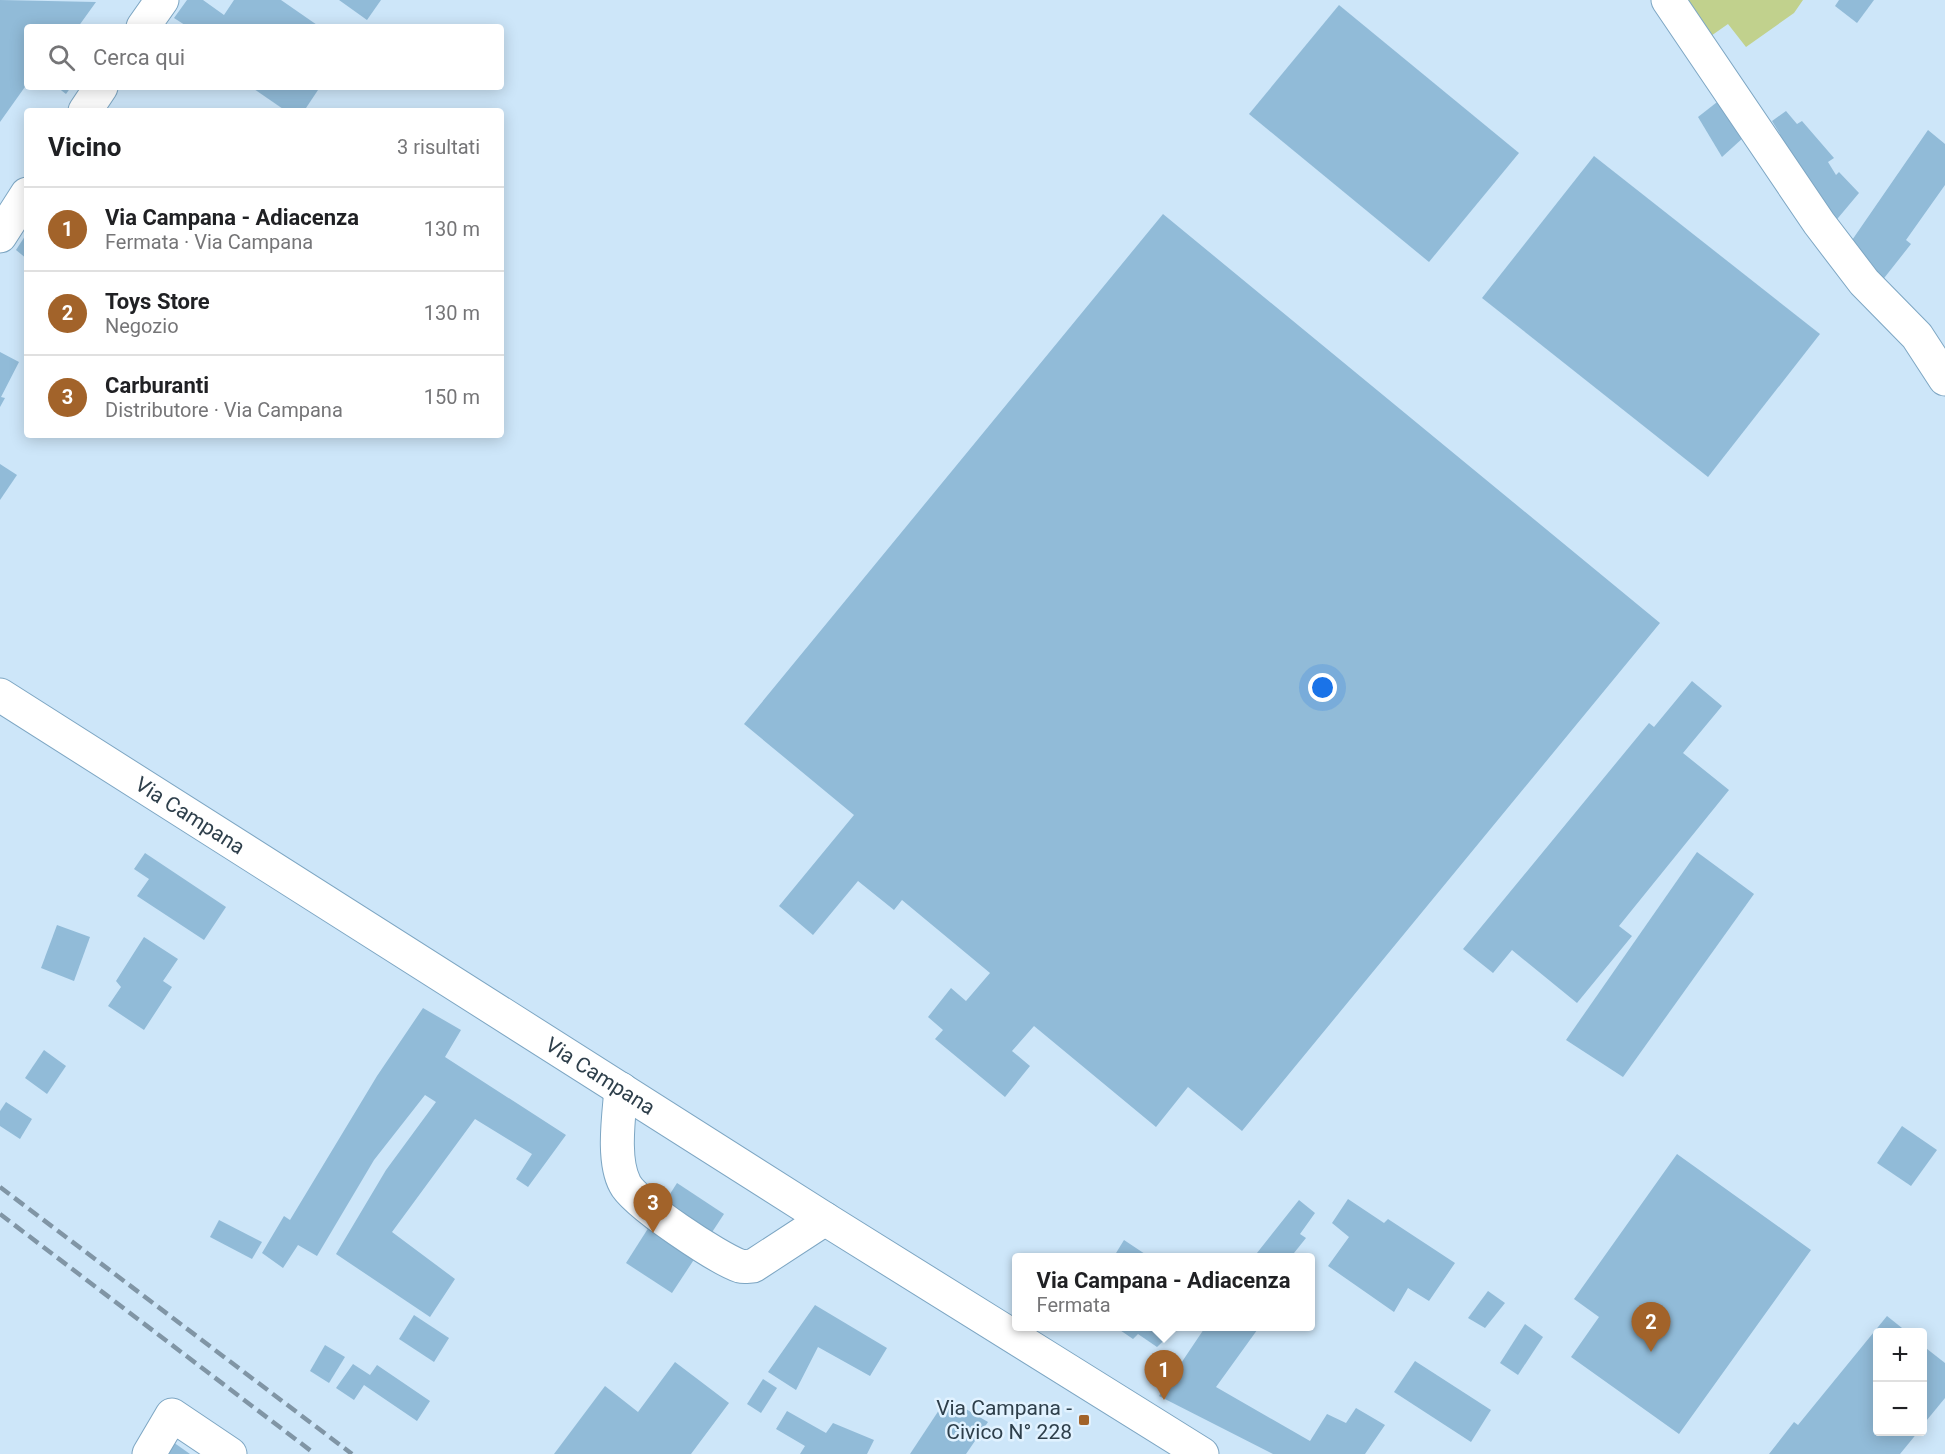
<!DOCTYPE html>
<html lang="it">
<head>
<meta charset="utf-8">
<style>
	:root { --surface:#fff; --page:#f6f6f6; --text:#202124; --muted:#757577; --line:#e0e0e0; --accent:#a2632a }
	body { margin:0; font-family:Roboto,sans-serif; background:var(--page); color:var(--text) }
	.controls { position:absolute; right:18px; bottom:18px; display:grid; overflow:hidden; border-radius:6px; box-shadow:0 3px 15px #0003 }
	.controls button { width:54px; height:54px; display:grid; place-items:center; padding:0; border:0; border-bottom:2px solid var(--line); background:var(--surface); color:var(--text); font:30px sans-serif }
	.you { position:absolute; left:1323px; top:688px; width:21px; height:21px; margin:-15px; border:4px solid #fff; border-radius:50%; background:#1a73e8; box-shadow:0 0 0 9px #1a73e833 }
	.badge { display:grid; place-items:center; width:39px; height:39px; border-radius:50%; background:var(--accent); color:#fff; font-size:20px; font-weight:700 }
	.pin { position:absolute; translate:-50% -50px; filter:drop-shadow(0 2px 3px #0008) }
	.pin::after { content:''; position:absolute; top:32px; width:21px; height:18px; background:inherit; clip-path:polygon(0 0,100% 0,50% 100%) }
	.popup { position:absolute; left:1012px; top:1253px; width:303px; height:78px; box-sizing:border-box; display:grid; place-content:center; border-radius:6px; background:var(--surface); filter:drop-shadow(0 2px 4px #0005); font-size:20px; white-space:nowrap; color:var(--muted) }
	.popup b { font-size:22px; color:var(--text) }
	.popup::after { content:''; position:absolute; left:50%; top:100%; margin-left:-12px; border:12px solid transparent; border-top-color:var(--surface) }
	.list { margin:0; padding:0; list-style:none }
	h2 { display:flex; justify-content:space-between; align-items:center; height:78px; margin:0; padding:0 24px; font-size:26px }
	h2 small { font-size:20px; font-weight:400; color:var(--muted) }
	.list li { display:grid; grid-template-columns:39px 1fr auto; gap:18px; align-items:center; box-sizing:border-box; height:84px; padding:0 24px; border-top:2px solid var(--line) }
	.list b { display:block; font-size:22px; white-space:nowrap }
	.list p { margin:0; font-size:20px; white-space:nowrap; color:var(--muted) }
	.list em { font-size:20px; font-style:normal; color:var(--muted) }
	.icon { flex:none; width:33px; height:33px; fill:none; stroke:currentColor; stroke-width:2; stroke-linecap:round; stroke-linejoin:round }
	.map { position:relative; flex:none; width:1945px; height:1454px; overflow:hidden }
	.search { position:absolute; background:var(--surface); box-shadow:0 3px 15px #0003; left:24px; top:24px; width:480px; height:66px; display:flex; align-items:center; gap:15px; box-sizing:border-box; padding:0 21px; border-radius:6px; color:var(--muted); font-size:22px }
	.panel { position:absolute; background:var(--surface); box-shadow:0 3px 15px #0003; left:24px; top:108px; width:480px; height:330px; border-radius:6px }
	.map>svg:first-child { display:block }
</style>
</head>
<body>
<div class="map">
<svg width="1945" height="1454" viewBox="0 0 1945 1454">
	<rect width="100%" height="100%" fill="#cde6f9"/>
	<path fill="#c1d18d" d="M1682,0H1803L1794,13L1746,47L1728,24L1708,38Z"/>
	<g fill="#91bbd8">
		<path d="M0,0L96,2L78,27H27V84L0,122Z"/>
		<path d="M187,0H203L224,15L234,0H281L320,27H188L174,18Z"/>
		<path d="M339,0H381L367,20Z"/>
		<path d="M1839,0H1874L1857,23L1835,6Z"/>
		<path d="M1339,5L1519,153L1429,262L1249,114Z"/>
		<path d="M57,87H71L66,94Z"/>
		<path d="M251,87H320L304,111H286Z"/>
		<path d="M1721,99L1744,137L1722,157L1698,117Z"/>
		<path d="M1786,111L1797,124L1802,121L1834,158L1828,162L1836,175L1839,172L1859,193L1833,224L1775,139L1780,134L1772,121Z"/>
		<path d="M1928,130L1945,144V185L1906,240L1911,244L1881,282L1848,246Z"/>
		<path d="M1594,156L1820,334L1708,477L1482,298Z"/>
		<path d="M1163,214L1660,623L1242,1131L1188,1087L1156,1127L1034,1026L1012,1051L1030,1066L1005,1097L935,1039L943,1030L928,1017L951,988L966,1001L990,973L902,900L894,910L858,881L813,935L779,906L854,815L744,724Z"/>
		<path d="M27,233V259L16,250Z"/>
		<path d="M0,352L19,362L1,397L5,398L0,407Z"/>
		<path d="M0,464L17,475L0,500Z"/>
		<path d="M1692,681L1722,706L1683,753L1729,790L1619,926L1632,936L1577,1003L1512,950L1493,973L1463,949L1649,723L1654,727Z"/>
		<path d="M1697,852L1754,894L1623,1077L1566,1040Z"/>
		<path d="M145,853L226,907L204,940L137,896L149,879L134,869Z"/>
		<path d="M57,925L90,937L74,981L41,968Z"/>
		<path d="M144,937L178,959L163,981L172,987L144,1030L108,1006L121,987L116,981Z"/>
		<path d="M423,1008L461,1030L445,1057L566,1135L528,1187L516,1179L532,1154L475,1119L392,1232L455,1279L430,1317L336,1254L386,1170L436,1102L425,1095L374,1160L317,1256L298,1245L283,1268L262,1253L284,1216L290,1220L377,1076Z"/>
		<path d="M44,1050L66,1066L47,1094L25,1078Z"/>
		<path d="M6,1102L32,1119L20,1139L0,1126V1111Z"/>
		<path d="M1902,1126L1937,1150L1911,1186L1877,1163Z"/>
		<path d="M1677,1154L1811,1250L1679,1434L1571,1357L1599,1317L1574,1299Z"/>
		<path d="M677,1183L724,1214L672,1293L626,1263Z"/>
		<path d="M1348,1199L1384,1223L1388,1219L1455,1263L1429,1301L1408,1288L1394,1312L1328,1266L1349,1237L1332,1223Z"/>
		<path d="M1299,1200L1315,1213L1300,1234L1306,1238L1290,1258H1253Z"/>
		<path d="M219,1220L262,1242L252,1259L210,1237Z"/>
		<path d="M1124,1240L1151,1258H1113Z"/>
		<path d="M1488,1291L1505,1303L1485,1328L1468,1318Z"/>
		<path d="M815,1305L887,1348L870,1376L818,1347L796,1390L768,1372Z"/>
		<path d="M414,1315L449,1338L434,1362L399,1339Z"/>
		<path d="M1887,1316L1907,1332H1878V1432H1918L1900,1454H1769L1794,1422L1798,1425Z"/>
		<path d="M1525,1324L1543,1337L1518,1375L1500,1363Z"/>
		<path d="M1114,1326H1179L1157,1347L1138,1334L1133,1339Z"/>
		<path d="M1206,1326H1260L1216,1387L1310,1441L1327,1414L1346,1423L1356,1408L1385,1425L1365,1454H1273L1159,1396Z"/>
		<path d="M325,1345L345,1357L329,1383L310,1371Z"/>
		<path d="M1922,1345L1945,1363V1398L1922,1426Z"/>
		<path d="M1415,1361L1491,1410L1471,1442L1394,1392Z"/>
		<path d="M675,1362L729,1403L691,1454H554L605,1386L638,1412Z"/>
		<path d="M353,1364L370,1375L377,1365L430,1401L417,1421L364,1385L354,1400L336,1388Z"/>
		<path d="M763,1379L777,1388L761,1413L747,1404Z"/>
		<path d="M947,1398L988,1422L966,1454H910Z"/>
		<path d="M787,1411L826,1433L833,1423L874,1440L867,1454H800L805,1446L776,1429Z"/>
		<path d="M173,1442L190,1454H164Z"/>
	</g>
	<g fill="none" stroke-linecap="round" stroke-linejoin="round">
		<g stroke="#7da6c3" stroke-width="35">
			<g id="minor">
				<path d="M1668,0L1819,223L1864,282L1917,336L1945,379"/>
				<path d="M143,27L162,0"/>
				<path d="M85,111L101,87"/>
				<path d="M0,236L27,194"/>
				<path id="s1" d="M0,695L825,1219L1202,1454"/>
				<path d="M621,1089C619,1115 612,1160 625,1184C634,1203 719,1259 740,1266C744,1267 749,1266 753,1266L825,1219"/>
				<path d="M149,1454L172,1415L230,1454"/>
			</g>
		</g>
		<use href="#minor" stroke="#fff" stroke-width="33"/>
		<g stroke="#8095a5" stroke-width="4.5" stroke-dasharray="12 6" stroke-linecap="butt">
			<path d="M0,1187L352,1454"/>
			<path d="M0,1214L315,1454"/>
		</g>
	</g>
	<rect fill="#a2632a" stroke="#e1f2ff" stroke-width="2" x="1078" y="1414" width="12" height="12" rx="3"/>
	<g text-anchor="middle" stroke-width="5" stroke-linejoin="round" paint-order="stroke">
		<g font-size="21" fill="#2e3f4b" stroke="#e1f2ff">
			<text dy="7" stroke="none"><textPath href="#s1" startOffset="225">Via Campana</textPath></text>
			<text dy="7" stroke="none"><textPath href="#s1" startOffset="711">Via Campana</textPath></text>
		</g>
		<g font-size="21" fill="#2e3f4b" stroke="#e1f2ff" text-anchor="end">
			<text x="1072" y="1415">Via Campana -<tspan x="1072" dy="24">Civico N° 228</tspan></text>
		</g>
	</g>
</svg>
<div class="controls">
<button>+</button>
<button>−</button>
</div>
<div class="you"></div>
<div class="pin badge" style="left:1164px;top:1400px">1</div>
<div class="popup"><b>Via Campana - Adiacenza</b>Fermata</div>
<div class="pin badge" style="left:1651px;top:1352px">2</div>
<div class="pin badge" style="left:653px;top:1233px">3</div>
<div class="search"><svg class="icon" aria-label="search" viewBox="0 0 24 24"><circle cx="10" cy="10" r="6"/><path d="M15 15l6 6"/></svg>Cerca qui</div>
<section class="panel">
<h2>Vicino<small>3 risultati</small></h2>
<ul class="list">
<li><span class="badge">1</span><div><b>Via Campana - Adiacenza</b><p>Fermata · Via Campana</p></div><em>130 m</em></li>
<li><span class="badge">2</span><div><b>Toys Store</b><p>Negozio</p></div><em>130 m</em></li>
<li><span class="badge">3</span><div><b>Carburanti</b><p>Distributore · Via Campana</p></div><em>150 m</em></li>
</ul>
</section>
</div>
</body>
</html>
